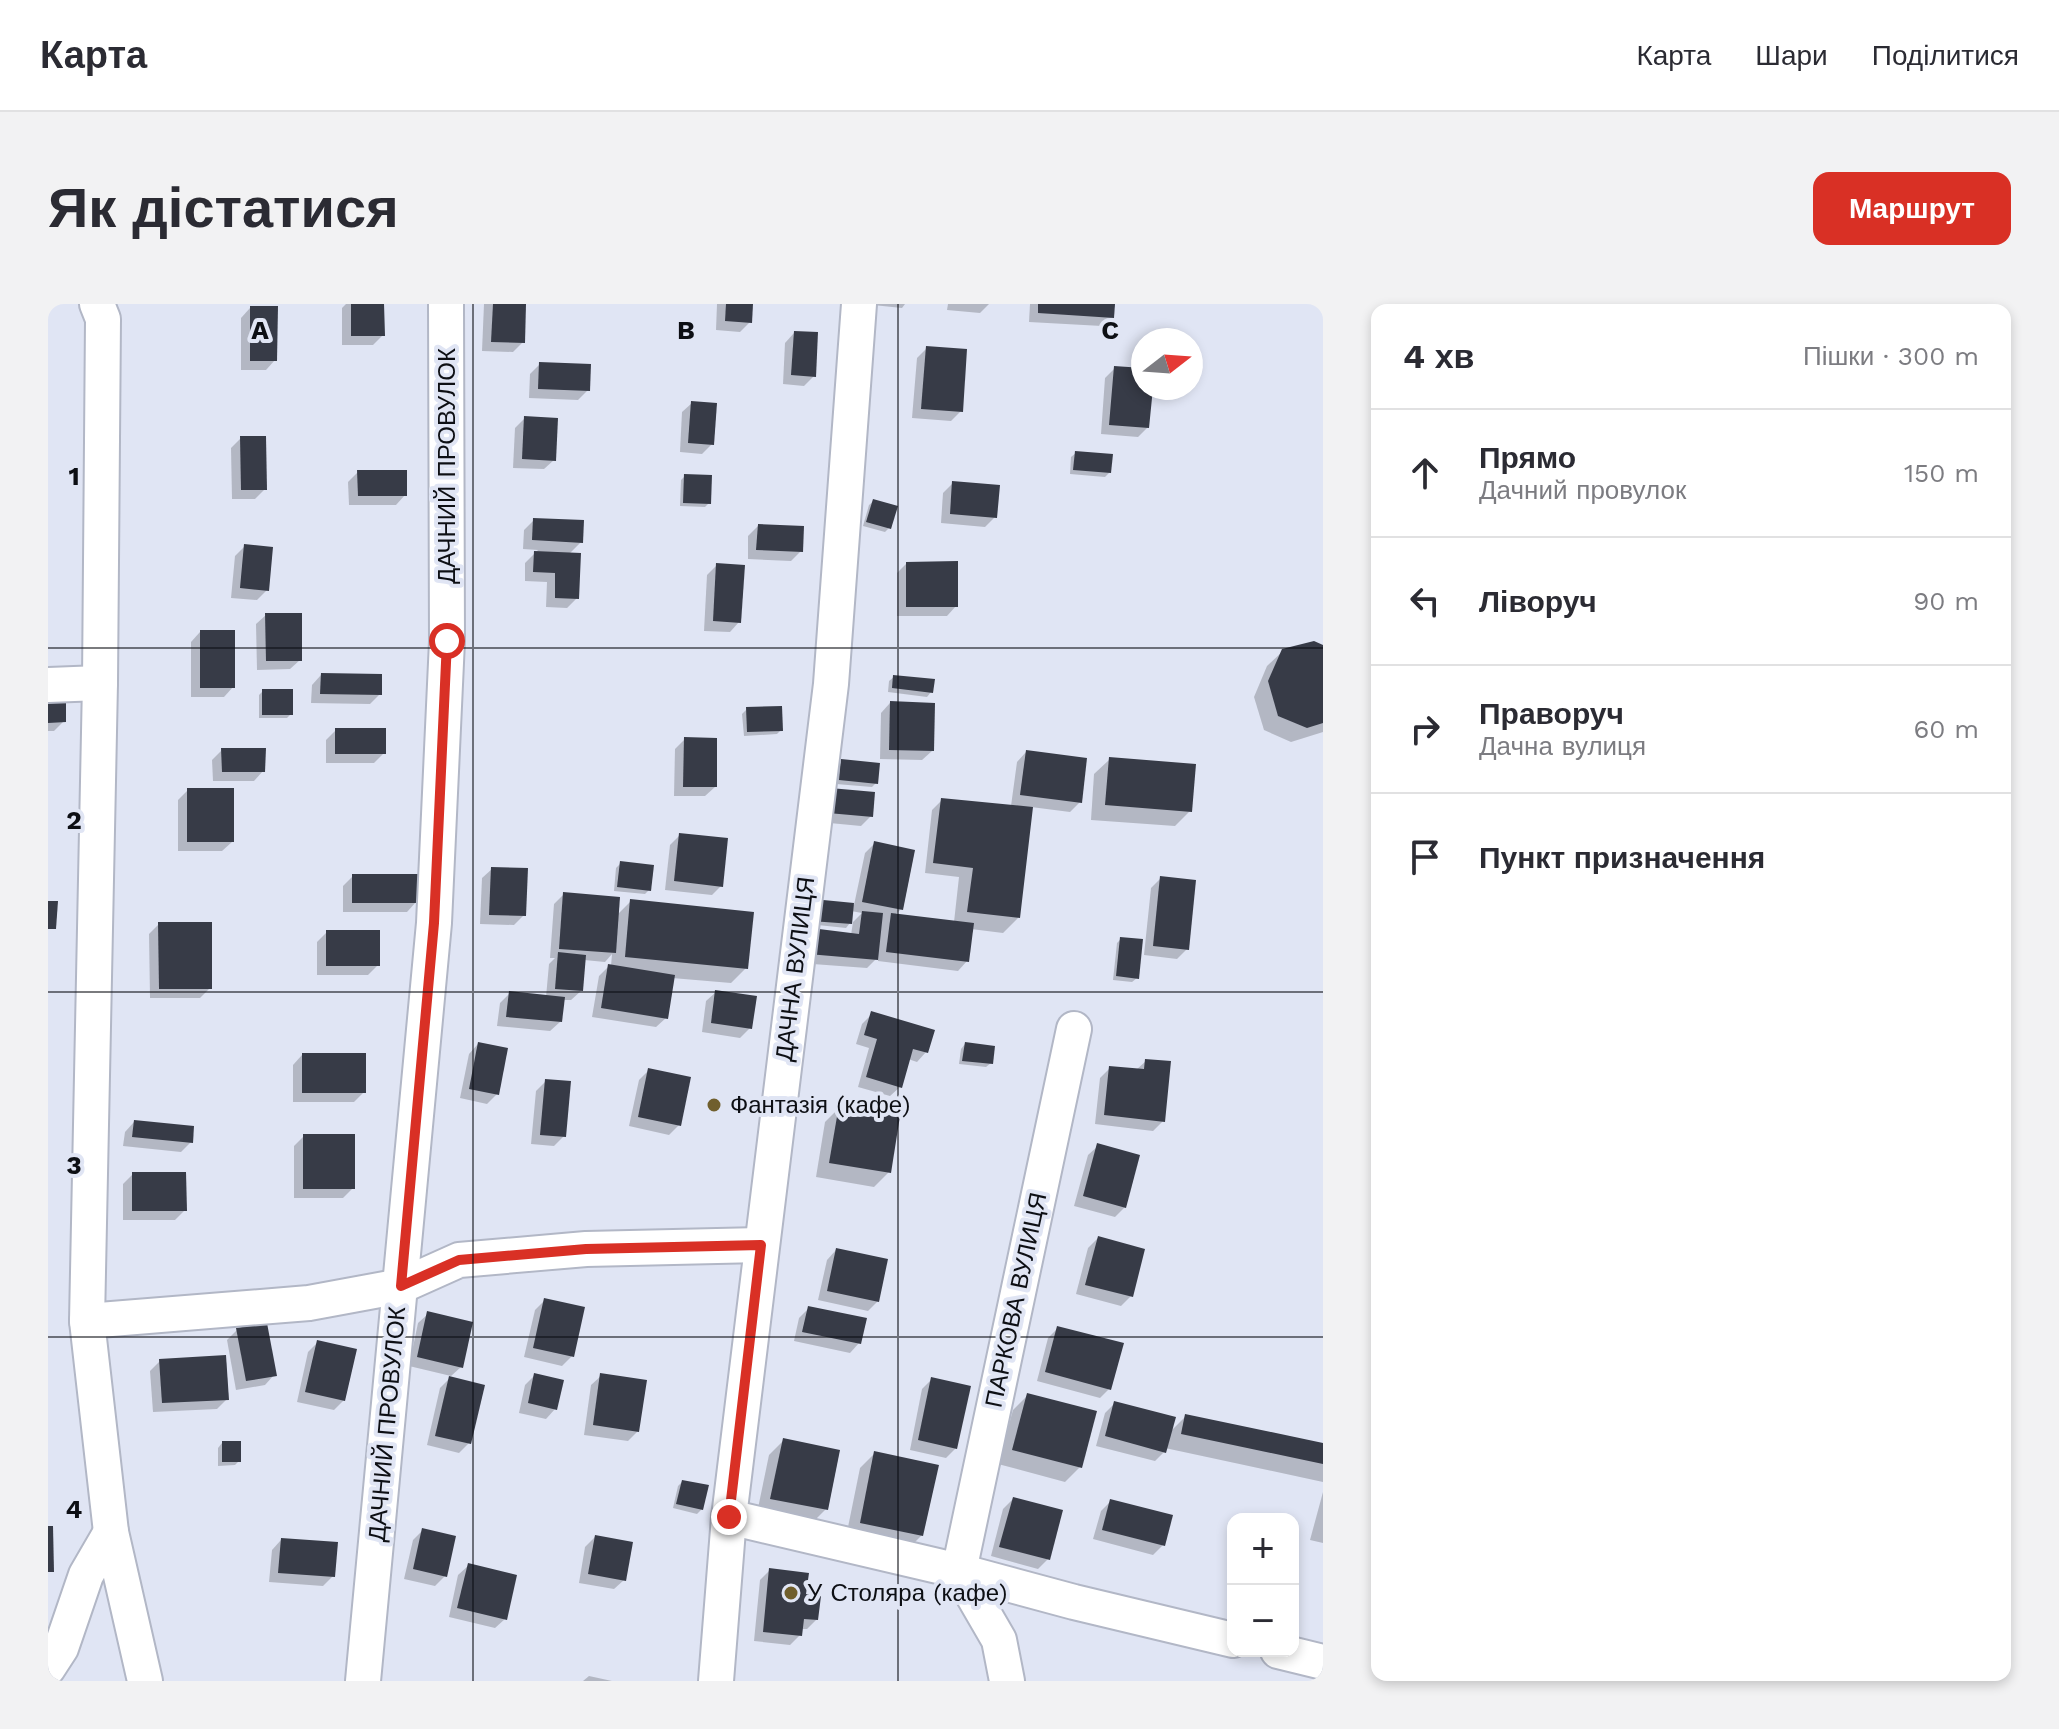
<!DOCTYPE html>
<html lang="uk">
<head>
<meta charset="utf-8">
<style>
	:root { --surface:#fff; --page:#f2f2f3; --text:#2b2b33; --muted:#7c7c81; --line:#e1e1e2; --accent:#d93025 }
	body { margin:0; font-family:"Work Sans",sans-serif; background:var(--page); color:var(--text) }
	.controls { position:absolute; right:24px; bottom:24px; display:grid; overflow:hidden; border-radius:16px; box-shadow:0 4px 12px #0003 }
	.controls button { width:72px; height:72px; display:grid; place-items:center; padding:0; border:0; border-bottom:2px solid var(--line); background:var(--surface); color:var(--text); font:40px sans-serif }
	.compass { position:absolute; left:1083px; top:24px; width:72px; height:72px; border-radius:50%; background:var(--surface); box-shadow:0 4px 12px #0003; rotate:73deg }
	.stop { position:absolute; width:24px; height:24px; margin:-18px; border:6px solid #d93025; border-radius:50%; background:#fff }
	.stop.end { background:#d93025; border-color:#fff; box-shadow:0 2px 8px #0008 }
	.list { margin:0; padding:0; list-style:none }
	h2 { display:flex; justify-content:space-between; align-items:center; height:104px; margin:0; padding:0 32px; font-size:34px }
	h2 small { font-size:26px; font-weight:400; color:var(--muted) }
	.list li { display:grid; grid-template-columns:52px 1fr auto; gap:24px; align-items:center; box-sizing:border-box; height:128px; padding:0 32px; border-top:2px solid var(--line) }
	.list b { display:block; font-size:30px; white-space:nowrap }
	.list p { margin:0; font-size:26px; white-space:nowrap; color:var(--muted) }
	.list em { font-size:26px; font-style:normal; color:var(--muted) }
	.icon { flex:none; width:44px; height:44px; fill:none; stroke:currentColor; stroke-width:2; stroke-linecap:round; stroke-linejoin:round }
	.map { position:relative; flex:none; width:1275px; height:1377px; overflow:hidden; border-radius:16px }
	header { display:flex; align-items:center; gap:48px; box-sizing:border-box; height:112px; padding:0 40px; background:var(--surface); border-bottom:2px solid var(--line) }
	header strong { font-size:38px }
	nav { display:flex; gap:44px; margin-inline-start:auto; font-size:28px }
	.intro { display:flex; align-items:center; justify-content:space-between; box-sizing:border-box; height:192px; padding:0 48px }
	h1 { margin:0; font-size:56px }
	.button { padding:20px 36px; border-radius:16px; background:var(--accent); color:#fff; font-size:28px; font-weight:700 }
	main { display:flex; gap:48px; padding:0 48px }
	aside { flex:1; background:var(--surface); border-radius:16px; box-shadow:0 4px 12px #0003 }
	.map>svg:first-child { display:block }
</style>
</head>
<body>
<header>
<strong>Карта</strong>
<nav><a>Карта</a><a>Шари</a><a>Поділитися</a></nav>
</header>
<div class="intro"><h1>Як дістатися</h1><a class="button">Маршрут</a></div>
<main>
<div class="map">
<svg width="1275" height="1377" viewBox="0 0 1275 1377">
	<rect width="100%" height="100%" fill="#e0e5f4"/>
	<g fill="#0003">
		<path d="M298,0H334L335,31L325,41H294V4Z"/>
		<path d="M436,0H476L475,38L465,48L434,47Z"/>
		<path d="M669,0H703L702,18L692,28L668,26Z"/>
		<path d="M825,0H857L854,4L825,1Z"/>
		<path d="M900,0H941L932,9L899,6Z"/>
		<path d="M982,0H1065L1064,13L1054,22L981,18Z"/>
		<path d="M202,4L227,56L218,66H193V14Z"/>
		<path d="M746,29L766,72L756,82L735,80L737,39Z"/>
		<path d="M879,44L913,107L903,117L864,114L869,54Z"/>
		<path d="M492,60L540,86L530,96L481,94L482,70Z"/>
		<path d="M1067,64L1095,66V84H1103L1100,123L1090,133L1053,130L1057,74Z"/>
		<path d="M644,99L664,140L654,150L632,148L634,108Z"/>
		<path d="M477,114L506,156L496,165L465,164L467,124Z"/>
		<path d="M193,134L217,185L207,195H184L183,144Z"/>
		<path d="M1028,149L1062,168L1057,173L1022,170L1023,153Z"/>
		<path d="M310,168L357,191L348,201H301L300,178Z"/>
		<path d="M637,172L661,199L657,203L632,202L633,176Z"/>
		<path d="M905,179L947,213L937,223L893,219L895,189Z"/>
		<path d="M826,197L841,224L837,228L815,222L821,201Z"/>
		<path d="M486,216L533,238L521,250L529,294L519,304L498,303L499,278L477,277V259L490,246L475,245L476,226Z"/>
		<path d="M710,222L753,247L743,257L700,255V232Z"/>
		<path d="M197,242L219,286L209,296L183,294L187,252Z"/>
		<path d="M858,260L908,302L899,312H849V269Z"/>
		<path d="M669,261L691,318L682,328L656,327L659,271Z"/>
		<path d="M218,311L252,356L242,365L209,366L208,320Z"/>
		<path d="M152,328L185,383L176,393H143V338Z"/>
		<path d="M1275,343V428L1243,438L1216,426L1206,393L1219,362L1235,347Z"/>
		<path d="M273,371L332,390L322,400L263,399L264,381Z"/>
		<path d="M846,373L883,388L879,393L840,388L841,377Z"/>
		<path d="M215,387L243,410L239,414H211V391Z"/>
		<path d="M0,397L16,417L6,427H0Z"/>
		<path d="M842,399L884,447L874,456L832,455L833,409Z"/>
		<path d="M699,405L733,426L729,430L696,432L694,410Z"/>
		<path d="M288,426L336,449L326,459H278V436Z"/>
		<path d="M637,435L667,483L657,492H626L627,445Z"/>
		<path d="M174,446L215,467L206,477H165L164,456Z"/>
		<path d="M978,448L1032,498L1022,508L983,503L970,614L955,629L923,625L919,657L910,667L830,657V653L819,664L751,659L754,636L803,631L805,618L814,609L803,607L802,619L798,624L760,620L766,597L806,601L817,549L827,539L853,605L847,611L906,618L911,573L877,569L884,506L894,496L963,502L969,458Z"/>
		<path d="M1061,456L1142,507L1127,522L1043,516L1046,470Z"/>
		<path d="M794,458L828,479L824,483L788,480L790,462Z"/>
		<path d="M140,486L184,538L174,547H130V496Z"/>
		<path d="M773,496L823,512L813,522L771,518Z"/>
		<path d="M632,531L673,582L664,591L617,586L622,541Z"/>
		<path d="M573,559L601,586L597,590L566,587L568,564Z"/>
		<path d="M444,565L476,611L466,621L432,620L434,574Z"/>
		<path d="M305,572L368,598L359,608H295V582Z"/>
		<path d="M1113,574L1139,645L1129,655L1096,651L1103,584Z"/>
		<path d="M516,590L569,611L583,597L698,664L683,679L624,674L618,714L608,723L544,713L551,672L561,662H563L564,650L557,658L536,656L533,687L523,696H514L512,718L502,727L449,722L452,699L462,689L498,693L501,660L507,654H502L506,600Z"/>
		<path d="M111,620L162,684L152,694H102L101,630Z"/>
		<path d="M279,628L330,661L320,671H269V638Z"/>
		<path d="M1073,635L1089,674L1084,678L1065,676L1069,639Z"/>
		<path d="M668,688L702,724L692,734L654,728L658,697Z"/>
		<path d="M824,710L878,748L869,758L860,755L852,783L842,792L810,783L821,744L808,740L814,720Z"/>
		<path d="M430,740L449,790L439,800L412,794L421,750Z"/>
		<path d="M917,740L943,759L938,763L911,760L913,745Z"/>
		<path d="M254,751L316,788L306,798H245V761Z"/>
		<path d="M1098,757L1115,817L1105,827L1047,820L1052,774L1062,764L1088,766Z"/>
		<path d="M601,766L631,821L621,831L581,822L591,776Z"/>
		<path d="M498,777L516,832L506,842L483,840L488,787Z"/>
		<path d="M792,803L841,868L826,883L768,873L777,818Z"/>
		<path d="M86,818L143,838L133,848L75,842L77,828Z"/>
		<path d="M256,832L305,884L295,894H246V842Z"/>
		<path d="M1050,842L1077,903L1067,913L1026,902L1040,851Z"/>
		<path d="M85,870L137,906L127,916H75V880Z"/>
		<path d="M1050,934L1083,992L1073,1002L1028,990L1040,944Z"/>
		<path d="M788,946L830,997L820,1007L770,996L779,956Z"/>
		<path d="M497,996L524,1052L514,1062L476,1053L487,1006Z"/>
		<path d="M761,1004L811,1039L802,1049L746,1037L751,1014Z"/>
		<path d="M380,1010L413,1063L403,1072L361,1062L370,1019Z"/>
		<path d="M1010,1024L1062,1084L1052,1094L989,1077L1000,1034Z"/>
		<path d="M189,1026L226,1071L217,1081L188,1086L179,1036Z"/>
		<path d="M270,1038L296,1096L286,1106L249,1098L260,1048Z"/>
		<path d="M112,1057L179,1095L169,1105L105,1108L102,1067Z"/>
		<path d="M487,1071L507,1105L498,1115L471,1109L477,1081Z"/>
		<path d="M553,1072L590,1127L580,1137L536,1131L543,1081Z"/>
		<path d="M402,1074L421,1139L411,1149L379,1141L392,1084Z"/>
		<path d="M884,1075L908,1144L898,1154L862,1146L874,1085Z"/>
		<path d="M980,1091L1032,1163L1017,1178L950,1160L965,1106Z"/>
		<path d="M1067,1099L1122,1128L1138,1112L1275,1141V1178L1117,1144L1116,1148L1107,1157L1048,1142L1057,1109Z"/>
		<path d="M736,1136L778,1205L763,1220L709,1209L721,1151Z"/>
		<path d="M174,1139L191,1157L187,1161L170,1162V1144Z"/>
		<path d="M827,1149L874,1231L859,1246L798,1233L812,1164Z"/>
		<path d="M634,1178L654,1205L649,1210L625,1204L630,1182Z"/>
		<path d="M1275,1188V1239L1262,1236Z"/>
		<path d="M965,1195L1000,1255L990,1265L943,1252L955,1205Z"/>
		<path d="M1063,1197L1115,1241L1105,1251L1045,1235L1053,1207Z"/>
		<path d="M375,1226L397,1272L387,1282L356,1275L365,1236Z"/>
		<path d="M547,1233L576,1276L566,1285L531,1279L537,1243Z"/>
		<path d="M233,1236L285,1272L275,1282L221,1278L224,1246Z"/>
		<path d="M420,1262L457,1315L447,1324L401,1313L410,1271Z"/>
		<path d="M722,1266L769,1315L759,1325H753L752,1331L742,1341L706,1337L712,1276Z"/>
		<path d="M541,1372L564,1377H535Z"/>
	</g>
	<g fill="#373b47">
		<path d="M303,0H336L337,32H303Z"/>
		<path d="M445,0H478L477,39L443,38Z"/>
		<path d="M678,0H705L704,19L677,17Z"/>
		<path d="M990,0H1067L1066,14L990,9Z"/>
		<path d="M202,2H230L229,57H202Z"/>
		<path d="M746,27L770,28L768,73L743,71Z"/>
		<path d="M878,42L919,45L915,108L873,105Z"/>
		<path d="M491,58L543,60L542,87L490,85Z"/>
		<path d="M1066,62L1095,64V84H1105L1101,124L1061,121Z"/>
		<path d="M643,97L669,99L666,141L640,139Z"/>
		<path d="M476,112L510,114L508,157L474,155Z"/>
		<path d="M192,132H218L219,186H193Z"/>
		<path d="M1027,147L1065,150L1063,169L1025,166Z"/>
		<path d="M309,166H359V192H310Z"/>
		<path d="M636,170L664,171L663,200L635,199Z"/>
		<path d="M904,177L952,181L949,214L902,210Z"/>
		<path d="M825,195L850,202L843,225L818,218Z"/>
		<path d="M485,214L536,216L535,239L484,236Z"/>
		<path d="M710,220L756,222L755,248L708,246Z"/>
		<path d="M196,240L225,243L221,287L192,284Z"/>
		<path d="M486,247L533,249L531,295L507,294V269L485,268Z"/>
		<path d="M910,257V303H858V258Z"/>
		<path d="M668,259L697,261L693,319L665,317Z"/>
		<path d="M217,309H254V357H218Z"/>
		<rect x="152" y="326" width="35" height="58"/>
		<path d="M1266,337L1275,341V419L1259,424L1230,412L1220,377L1234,345Z"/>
		<path d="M273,369L334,370V391L272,390Z"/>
		<path d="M845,371L887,375L885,389L844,384Z"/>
		<rect x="214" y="385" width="31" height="26"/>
		<path d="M0,395H18V418L0,419Z"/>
		<path d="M842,397L887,399L886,447L841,446Z"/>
		<path d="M734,402L735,427L699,428L698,403Z"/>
		<rect x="287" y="424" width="51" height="26"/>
		<path d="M636,433L669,434V483H635Z"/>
		<path d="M173,444H218L217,468H174Z"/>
		<path d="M978,446L1039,454L1034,499L972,491Z"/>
		<path d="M1061,453L1148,460L1144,508L1057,501Z"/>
		<path d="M793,455L832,459L830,480L791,476Z"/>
		<rect x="139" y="484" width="47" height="54"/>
		<path d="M782,484L827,488L825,513L780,509Z"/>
		<path d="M893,494L985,503L972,614L919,608L925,564L885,559Z"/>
		<path d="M631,529L680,534L675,583L626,577Z"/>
		<path d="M826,537L867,546L855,606L814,598Z"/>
		<path d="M572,557L606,561L603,587L569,583Z"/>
		<path d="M443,563L480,564L478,612L441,611Z"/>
		<rect x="304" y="570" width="66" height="29"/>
		<path d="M1112,572L1148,576L1141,646L1105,642Z"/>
		<path d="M515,588L572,593L568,649L511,645Z"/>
		<path d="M582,595L706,608L700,665L577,653Z"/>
		<path d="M765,595L806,599L804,620L763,617Z"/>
		<path d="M0,597H10L8,625H0Z"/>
		<path d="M814,607L835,609L830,656L760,650L763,624L811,630Z"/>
		<path d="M843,609L926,619L921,658L838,648Z"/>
		<path d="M110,618H164V685H111Z"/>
		<rect x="278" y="626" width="54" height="36"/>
		<path d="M1072,633L1095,635L1091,675L1068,672Z"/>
		<path d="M510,648L538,651L535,687L507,685Z"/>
		<path d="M560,660L627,671L620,715L553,704Z"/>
		<path d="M667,686L709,692L704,725L663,719Z"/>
		<path d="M461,687L517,693L514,718L458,713Z"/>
		<path d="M823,707L887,726L880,749L865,745L854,784L818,773L829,735L816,731Z"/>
		<path d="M430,738L460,744L451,791L421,785Z"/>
		<path d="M917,738L947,742L945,760L914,757Z"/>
		<rect x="254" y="749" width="64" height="40"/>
		<path d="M1097,755L1123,757L1117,818L1056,811L1061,762L1096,765Z"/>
		<path d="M600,764L643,773L633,822L590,813Z"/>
		<path d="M497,775L523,777L518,833L492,831Z"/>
		<path d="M791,801L852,812L843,869L781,859Z"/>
		<path d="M86,816L146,822L145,839L84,833Z"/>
		<rect x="255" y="830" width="52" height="55"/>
		<path d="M1049,839L1092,851L1078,904L1035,892Z"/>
		<path d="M84,868H138L139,907H84Z"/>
		<path d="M1050,932L1097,945L1085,993L1037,981Z"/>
		<path d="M788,944L840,955L831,998L779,987Z"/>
		<path d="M496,994L537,1003L526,1053L485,1044Z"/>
		<path d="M760,1002L819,1014L813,1040L754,1028Z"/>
		<path d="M379,1007L425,1018L415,1064L369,1053Z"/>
		<path d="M219,1019L229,1072L198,1077L188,1024Z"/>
		<path d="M1009,1022L1076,1039L1063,1086L997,1068Z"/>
		<path d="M269,1036L309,1045L297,1097L257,1088Z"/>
		<path d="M178,1051L181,1096L114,1099L111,1055Z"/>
		<path d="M486,1069L516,1076L509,1106L480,1099Z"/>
		<path d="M552,1069L599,1076L591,1128L545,1121Z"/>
		<path d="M401,1072L437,1081L423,1140L387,1132Z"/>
		<path d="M883,1073L923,1082L909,1145L870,1136Z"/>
		<path d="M979,1089L1049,1107L1034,1164L964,1146Z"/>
		<path d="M1066,1097L1128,1113L1118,1149L1057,1132Z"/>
		<path d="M1137,1110L1275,1139V1160L1133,1130Z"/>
		<path d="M735,1134L792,1146L780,1206L722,1195Z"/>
		<rect x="174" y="1137" width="19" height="21"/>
		<path d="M826,1147L891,1161L875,1232L812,1219Z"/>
		<path d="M634,1176L661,1181L655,1206L628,1200Z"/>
		<path d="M965,1193L1015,1206L1002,1256L951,1243Z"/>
		<path d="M1062,1195L1125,1211L1117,1242L1054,1226Z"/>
		<path d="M0,1222H5L6,1268H0Z"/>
		<path d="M374,1224L408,1232L399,1273L365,1265Z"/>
		<path d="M547,1231L585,1238L578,1277L540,1270Z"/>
		<path d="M233,1234L290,1238L287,1273L230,1269Z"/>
		<path d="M420,1259L469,1271L459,1316L409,1304Z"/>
		<path d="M721,1264L761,1269L758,1290L773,1292L770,1316L756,1315L754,1332L715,1328Z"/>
	</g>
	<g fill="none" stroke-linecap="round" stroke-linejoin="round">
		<g stroke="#b2b7c6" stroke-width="38">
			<g id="minor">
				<path d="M49,0L55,15L52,379L39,1017L63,1228L97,1377"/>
				<path d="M0,381L52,379"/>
				<path d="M1026,725L911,1267L1026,1298L1185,1336"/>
				<path d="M39,1017L261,999L353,982L411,956L538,945L713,941"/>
				<path d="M681,1213L911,1267L951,1336L959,1377"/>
				<path d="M1230,1347L1275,1358"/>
				<path d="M0,1364L13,1344L38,1271L63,1228"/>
				<path d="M315,1377L386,619L399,337L398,0"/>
				<path d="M668,1377L681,1213L783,380L811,0"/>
			</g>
		</g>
		<use href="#minor" stroke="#fff" stroke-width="34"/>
	</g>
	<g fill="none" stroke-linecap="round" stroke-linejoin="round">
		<path stroke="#d93025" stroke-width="10" d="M399,337L386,619L353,982L411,956L538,945L713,941L681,1213"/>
	</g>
	<path fill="none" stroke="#0d0f14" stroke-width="2" stroke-opacity="0.55" d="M425,0V1377M850,0V1377M0,344H1275M0,688H1275M0,1033H1275"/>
	<g fill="#705f2d" stroke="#e0e5f4" stroke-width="3">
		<circle cx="666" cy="801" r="8"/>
		<circle cx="743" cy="1289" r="8"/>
	</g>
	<g text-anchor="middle" stroke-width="8" stroke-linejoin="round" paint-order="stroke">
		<g font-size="24" fill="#0d0f14" stroke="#e0e5f4">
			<text transform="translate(399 162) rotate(-90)" y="8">ДАЧНИЙ ПРОВУЛОК</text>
			<text transform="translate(747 665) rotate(-83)" y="8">ДАЧНА ВУЛИЦЯ</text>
			<text transform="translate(968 996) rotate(-78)" y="8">ПАРКОВА ВУЛИЦЯ</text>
			<text transform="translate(339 1120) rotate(-85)" y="8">ДАЧНИЙ ПРОВУЛОК</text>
		</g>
		<g font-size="24" fill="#0d0f14" stroke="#e0e5f4" text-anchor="start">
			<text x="682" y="809">Фантазія (кафе)</text>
			<text x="759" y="1297">У Столяра (кафе)</text>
		</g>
	</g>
	<g font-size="26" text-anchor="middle" font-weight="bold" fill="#0d0f14" stroke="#e0e5f4" stroke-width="8" stroke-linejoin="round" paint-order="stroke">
		<text x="212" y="35">A</text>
		<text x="638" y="35">B</text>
		<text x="1062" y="35">C</text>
		<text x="26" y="181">1</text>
		<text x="26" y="525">2</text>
		<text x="26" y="870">3</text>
		<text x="26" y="1214">4</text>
	</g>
</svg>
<div class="controls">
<button>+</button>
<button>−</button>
</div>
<svg class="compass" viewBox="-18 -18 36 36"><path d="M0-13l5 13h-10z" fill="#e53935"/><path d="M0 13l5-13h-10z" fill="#7c7c81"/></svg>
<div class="stop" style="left:399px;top:337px"></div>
<div class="stop end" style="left:681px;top:1213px"></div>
</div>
<aside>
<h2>4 хв<small>Пішки · 300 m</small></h2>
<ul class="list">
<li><svg class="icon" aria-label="ahead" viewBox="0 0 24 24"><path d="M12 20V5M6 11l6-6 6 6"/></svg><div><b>Прямо</b><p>Дачний провулок</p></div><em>150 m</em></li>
<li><svg class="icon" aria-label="left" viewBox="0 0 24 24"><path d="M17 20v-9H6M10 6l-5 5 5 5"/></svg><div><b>Ліворуч</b></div><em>90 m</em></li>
<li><svg class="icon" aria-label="right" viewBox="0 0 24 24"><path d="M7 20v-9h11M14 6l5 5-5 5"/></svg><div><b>Праворуч</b><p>Дачна вулиця</p></div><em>60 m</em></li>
<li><svg class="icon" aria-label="arrive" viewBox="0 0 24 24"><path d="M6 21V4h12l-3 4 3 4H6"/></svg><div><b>Пункт призначення</b></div></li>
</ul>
</aside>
</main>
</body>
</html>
